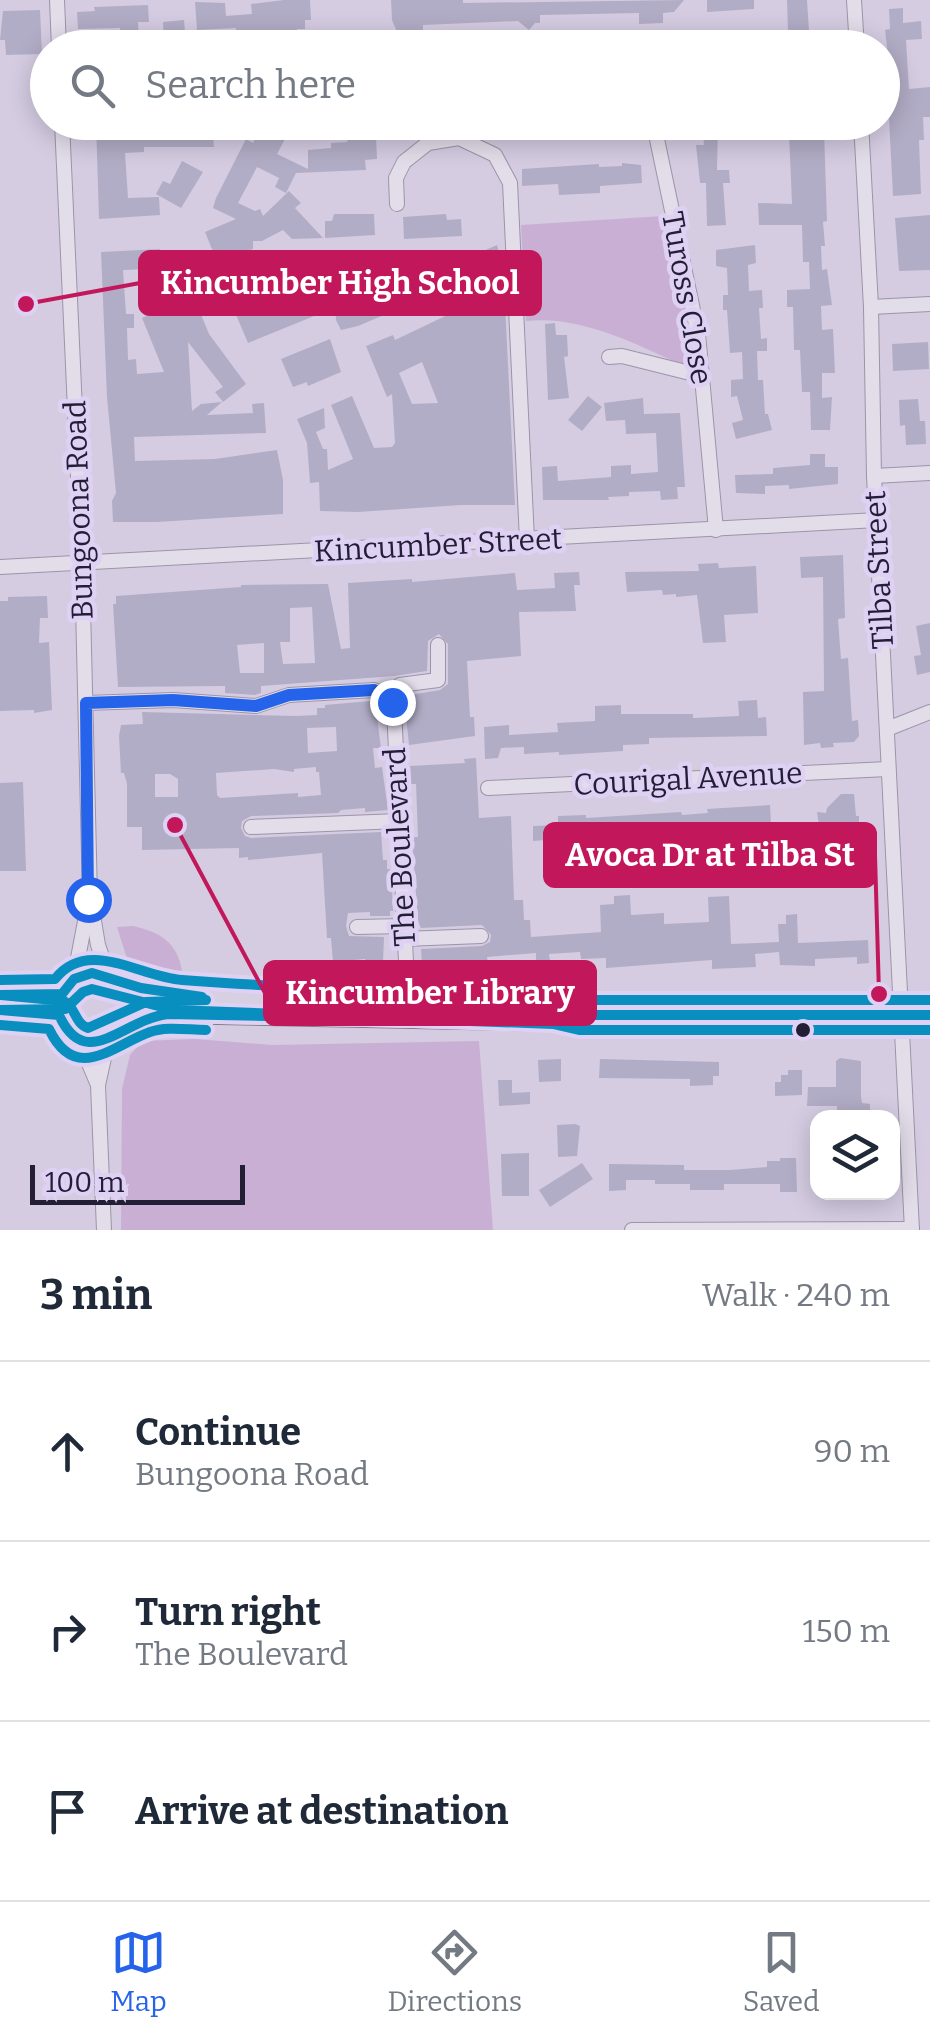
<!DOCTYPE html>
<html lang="en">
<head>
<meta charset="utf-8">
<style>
	:root { --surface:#fff; --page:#f2f2f3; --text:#1f2937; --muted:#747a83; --line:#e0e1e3; --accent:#2563eb }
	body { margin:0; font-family:Bitter,serif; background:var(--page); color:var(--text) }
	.controls { position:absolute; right:30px; bottom:30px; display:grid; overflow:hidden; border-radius:20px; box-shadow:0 5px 25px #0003 }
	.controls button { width:90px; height:90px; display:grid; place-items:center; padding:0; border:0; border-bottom:2px solid var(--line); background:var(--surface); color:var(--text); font:50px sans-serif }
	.scale { position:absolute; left:30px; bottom:25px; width:215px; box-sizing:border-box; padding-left:10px; border:5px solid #221e35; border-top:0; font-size:28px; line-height:35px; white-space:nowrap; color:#221e35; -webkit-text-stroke:8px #dfd1f4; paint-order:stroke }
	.stop { position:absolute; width:30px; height:30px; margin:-22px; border:8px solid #2563eb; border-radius:50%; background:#fff }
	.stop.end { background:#2563eb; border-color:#fff; box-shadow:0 2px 10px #0008 }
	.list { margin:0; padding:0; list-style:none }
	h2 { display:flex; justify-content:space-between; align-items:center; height:130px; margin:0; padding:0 40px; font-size:42px }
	h2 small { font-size:32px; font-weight:400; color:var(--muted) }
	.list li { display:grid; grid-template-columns:65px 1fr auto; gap:30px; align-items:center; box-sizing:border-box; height:180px; padding:0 40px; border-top:2px solid var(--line) }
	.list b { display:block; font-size:38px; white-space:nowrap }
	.list p { margin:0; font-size:32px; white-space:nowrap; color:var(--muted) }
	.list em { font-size:32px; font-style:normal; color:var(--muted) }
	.icon { flex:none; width:55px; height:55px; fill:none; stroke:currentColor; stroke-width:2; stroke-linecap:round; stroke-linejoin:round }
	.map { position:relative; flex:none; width:930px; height:1230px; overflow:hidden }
	.search { position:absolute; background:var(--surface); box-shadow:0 5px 25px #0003; left:30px; right:30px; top:30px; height:110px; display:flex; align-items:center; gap:25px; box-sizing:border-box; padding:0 35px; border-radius:55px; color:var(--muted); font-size:38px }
	.sheet { height:670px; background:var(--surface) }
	nav { display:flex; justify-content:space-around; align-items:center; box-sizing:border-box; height:140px; border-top:2px solid var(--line); background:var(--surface); font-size:28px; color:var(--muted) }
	nav a { display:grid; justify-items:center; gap:5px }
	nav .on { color:var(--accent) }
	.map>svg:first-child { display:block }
</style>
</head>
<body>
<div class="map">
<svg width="930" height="1230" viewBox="0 0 930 1230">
	<rect width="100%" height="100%" fill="#d5cce2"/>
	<g fill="#c9afd4">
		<path d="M663,216L693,343L689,359L682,365C634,343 580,315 526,321L521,225Z"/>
		<path d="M133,926C160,932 177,942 182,971L129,965L117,927Z"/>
		<path d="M195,1039L273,1045L479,1041L493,1230H121L122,1089L130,1055L142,1041Z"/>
	</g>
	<g fill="#b2adc6" fill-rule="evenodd">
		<path d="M284,0H310L311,20H305V29H297V34L272,36L273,44L253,45V32L236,33V28L197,30L195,2L225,3L226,16L252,14L251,4Z"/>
		<path d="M391,0H463V3L684,0L674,12L663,13V23L639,24V13L540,15V23H535L529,30L518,21L423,25V36L400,39L392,20Z"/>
		<path d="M707,0H754V9L707,12Z"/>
		<path d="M787,0H807L809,31L817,30L818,48H784L783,33L788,32Z"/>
		<path d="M148,5L149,22H138L139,41L121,42L120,28L78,29L77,12L95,11L94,7Z"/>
		<path d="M903,8V23L921,21L922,39L906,40L909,89L930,87V117H923L924,140H919L921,194L893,196L888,99L892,88L885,30L890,29L889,9Z"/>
		<path d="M40,10L42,54L6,55L5,40H0L3,11Z"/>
		<path d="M184,20L186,44L164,45L163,22Z"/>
		<path d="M96,122H117V130L154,127V123L169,122L170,130L198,129V124L212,123L214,147H144V152L125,153L128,198L159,197L160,215L99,219Z"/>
		<path d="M263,122H294L277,154L308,169V150L331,148V143L347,142L349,137H376L377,159L365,160L366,170L296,173L286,193L275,187L279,178L257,167L238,203L255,211L260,209L263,216L289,191L301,203L295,208L323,238L292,239L283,230L262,241H253V249L216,259L205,232L236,219L213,208L216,198L246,139L253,143Z"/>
		<path d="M702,122H718L717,170H729L730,183H723L726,225L707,226L706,183H700L696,145H704Z"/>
		<path d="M824,131L827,221L823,222L825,246H821L822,270L827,269L832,305L821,306L822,330L833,329L835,373H822V398L832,397L830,430H811L810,392H802L800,350H794L793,307H787V290L810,289L809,262H803L802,225H759L758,203L792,204L789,133Z"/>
		<path d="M182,161L203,172L181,208L156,194L163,181L170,184Z"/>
		<path d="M622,163L641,165L642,183L600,186V193L559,195L558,184L522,186V169L599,164V167L622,166Z"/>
		<path d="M334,214H374L375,235L325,238V221H332Z"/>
		<path d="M446,214L447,220L461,219L462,236L404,239L403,217Z"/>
		<path d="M930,215V270L899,271L895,218Z"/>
		<path d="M497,245L503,264L463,281L472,301L499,291L505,305L515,505H461L358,512L320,511L319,482L310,483L307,443L297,419L324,408L325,428L316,432L323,449H327L328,470L353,459L331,405L352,396L374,448L392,447L395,443L392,394L387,397L366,346L393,335L395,340L460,309L450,287L358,326L341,330L336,320L333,259L365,258L366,279L338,281L347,305L418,276L404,275L449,255L453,264ZM422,362L438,403L412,404L399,373Z"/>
		<path d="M755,245L756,263L748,265L749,291L762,290L763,308H759L761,339L767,338V351H757L758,380H763L765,414H768L772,430L736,439L732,423L743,420L737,396L731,397V380L743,379L742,352L730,353L727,310H723V295H728L727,268L716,266V250Z"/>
		<path d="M160,249L162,277L150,278L149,269L123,270L126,314H134V328H127L128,360L136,359L137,374L164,372L142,318L166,307L157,284L184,273L209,334L246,384L223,402L215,392L223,387L188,342L192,411L201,404L222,402L207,415L253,413L252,404L264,403L266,433L134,437L135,461L215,459L277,450L283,480V514L157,522H113L112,501L116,493L107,397L101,252Z"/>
		<path d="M324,259L315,264L334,308L248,343L231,303L225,305L216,284L271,261ZM301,270L312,295L279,308L270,283Z"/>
		<path d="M555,323L556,335H567L568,356L564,357L569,398L548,400L545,324Z"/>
		<path d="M330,339L341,372L308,386L307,382L293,387L281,359Z"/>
		<path d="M928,342L929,369L893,371L892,344Z"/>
		<path d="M588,396L602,407L582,431L568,420Z"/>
		<path d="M643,398L644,414L680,413L685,487H677L678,499L661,500L660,491L629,492V496L608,497L609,500H543L542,467L557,466L558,481L611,477V466L631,465V474L658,472L656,433L626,434L625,420L606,421L604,403Z"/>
		<path d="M918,399L920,421H925L926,444L906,445L905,425L900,426L899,400Z"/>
		<path d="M810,454H825V467H838V484L789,489V485L765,486V494L736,493L735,475L773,474V468L810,465Z"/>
		<path d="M843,555L845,618L838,619L841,659L848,658L852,721L858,720L859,736L854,742L833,743L834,747L821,748L820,743L804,745L803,692L824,691L823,577L801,578L800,557Z"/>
		<path d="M718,563L719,568L756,566L758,613L724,615L726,642L703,643L697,595L676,597V594L663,595L662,590L627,592L625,572L699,571L698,564Z"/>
		<path d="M579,572L580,585H574L576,611L519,612L521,656L467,661L470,717H474L475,736L409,745L404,696L440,690L448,684V644L439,634L428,641L427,671L394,676L261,686V693L255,695L225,693V686L118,687L113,604H116V596L241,587V585L328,584L341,649L350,648L348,583L412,579V582L515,573L517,590L555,588L554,573ZM312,607L315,663L283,664L280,642H290V608ZM264,643V673H240L237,645Z"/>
		<path d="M47,596L48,618H40L39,643L49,642L52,710L34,713V710L0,711V601H8V597Z"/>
		<path d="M930,623V672L917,675L914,656L921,655L916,626Z"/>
		<path d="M757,700L758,718L766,717L767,736L649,738V744L623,745V751L559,755V752L524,754V747L501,748L498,758L485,759L484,727L509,725V735L558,732L557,723L595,721V706L621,705V714H693V718L739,716L738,701Z"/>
		<path d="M370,701L375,703L381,748H373L375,768L382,767L388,810L365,812V808L341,810L338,813L251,816L242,821L241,828L245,836L251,838L381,832L383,860H387V869H391L393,911H390V916H370V912L348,913L346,926L349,936L384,937L383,963L365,964V959L333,962L331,938H327L322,853L248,860V857L239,858V848L142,850V827H127V784L124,773H121L119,736L121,725L143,724L142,712L296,716L317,715V708H325V705ZM336,727L337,751L308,753L307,728ZM316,767V772H319L321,795L298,797V793L220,798L217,795L216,773L274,769L294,772V769ZM155,774H170L178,779V797H155Z"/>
		<path d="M476,758L479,818L511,816L514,900H523L524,920H530L531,937L601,932L600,905L614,904V896L630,895L631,915L664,913V924L709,922L708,897L729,896L731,944L779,942L778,924H786V915L797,914L798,943L868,940L869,963L857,964V957L815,959V966L780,965L779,952L755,954L756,967L712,969V960L606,968V958L581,959L580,952L549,954L550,961L536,962V953L487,957L488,963L470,964V967L433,969V966H422L421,949L482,946L490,942L491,935L482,925L421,928L418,921L412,837H418L416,784H411L410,766L465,763L464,759Z"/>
		<path d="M23,782L26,871H0V783Z"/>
		<path d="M841,794H854L856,816H859V827H853L856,882L831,885L827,883L817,812L826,813L827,808Z"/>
		<path d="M770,805L771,824L666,834V830L626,833L627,855L608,856L607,845L596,846V836L533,841V826L558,825V816L586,815V818L681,812L682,815L708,813L707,809Z"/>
		<path d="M840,1058L861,1061V1097L862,1103L870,1104V1118H847V1110H837V1106H807L808,1087H836V1061Z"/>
		<path d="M561,1059V1081L539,1082L538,1060Z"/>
		<path d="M600,1059L719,1062V1076H713V1085L690,1086V1079L599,1078Z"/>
		<path d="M788,1070H802V1095L775,1096V1082H781V1075H788Z"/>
		<path d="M498,1080H512V1093L530,1092V1104L499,1106Z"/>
		<path d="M575,1124L580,1126L577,1156L558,1157L557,1125Z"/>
		<path d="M529,1153V1196H502L501,1154Z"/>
		<path d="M780,1158H796L797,1192H780V1184H724V1190H690V1184H655V1180H626V1190L609,1191V1164L684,1165V1170H730L767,1167V1161H780Z"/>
		<path d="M582,1163L593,1179L550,1207L539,1190Z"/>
	</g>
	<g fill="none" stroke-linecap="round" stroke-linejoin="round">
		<g stroke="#9b95a7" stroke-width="16">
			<g id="minor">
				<path d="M57,0L59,48"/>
				<path d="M854,0L857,48"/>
				<path d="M62,122L82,565L90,897L98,945L109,977"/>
				<path d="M861,122L871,307L874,476L912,1230"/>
				<path d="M597,130L654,125L698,334L716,530"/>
				<path d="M397,204L396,178L404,162L428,143L459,138L495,155L510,183L527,540"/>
				<path d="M871,307L930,304"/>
				<path d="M609,357L622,356L702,376"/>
				<path d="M874,476L930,473"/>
				<path d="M0,567L877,520"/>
				<path d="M386,696L400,685L438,680V645"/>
				<path d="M86,703L173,700L256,706L289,695L374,690L386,696L394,708L408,1004"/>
				<path d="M887,729L930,712"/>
				<path d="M488,788L888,769"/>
				<path d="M251,827L399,821"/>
				<path d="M357,927L404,926"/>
				<path d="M404,939L481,936"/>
				<path d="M74,979L87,911"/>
				<path d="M79,1040L98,1085"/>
				<path d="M104,1230L98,1085L108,1040"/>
				<path d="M632,1230L912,1229"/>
			</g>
		</g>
		<g stroke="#817c8d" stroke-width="20">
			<g id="major">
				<path d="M116,981C130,999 131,1010 121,1030"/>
				<path d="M0,995L62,994"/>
				<path d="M0,1010L59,1015"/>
				<path d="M579,1015L555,1022L168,1014C158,1015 148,1016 139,1020C116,1031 96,1056 71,1035C49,1016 59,981 86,974C101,970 153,992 174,995C230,1004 292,999 349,1000C418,1001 487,1006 555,1009L579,1015L803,1017L930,1015"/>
			</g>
		</g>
		<use href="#minor" stroke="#e3ddea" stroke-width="14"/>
		<use href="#major" stroke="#d7cfe2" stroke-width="18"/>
		<g stroke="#dfd1f4" stroke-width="18">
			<g id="bus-1">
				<path d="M1,995L62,994L74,979L92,973L141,988L202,997"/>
				<path d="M0,1010L59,1015C86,1074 123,1019 168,1014L555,1022L579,1015H930"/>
			</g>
		</g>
		<g stroke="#dfd1f4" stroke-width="18">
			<g id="bus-2">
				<path d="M0,1010L65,1009L83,992L92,989L174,1010L553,1024L579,1030H930"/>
				<path d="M0,1025L49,1029C76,1085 113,1045 150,1032C167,1026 188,1030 206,1030"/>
			</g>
		</g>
		<g stroke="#dfd1f4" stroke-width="18">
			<g id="bus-3">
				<path d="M0,980L55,979C88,937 139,977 182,980C306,990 431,989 556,994L581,1000H930"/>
				<path d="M1,995L64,1001C76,1008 75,1024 88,1028L146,1002L206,1000"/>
			</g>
		</g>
		<use href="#bus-1" stroke="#088fc0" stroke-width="10"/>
		<use href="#bus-2" stroke="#088fc0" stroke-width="10"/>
		<use href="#bus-3" stroke="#088fc0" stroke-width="10"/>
	</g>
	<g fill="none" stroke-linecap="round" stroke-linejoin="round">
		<path stroke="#2563eb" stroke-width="12" d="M88,899L86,703L173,700L256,706L289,695L374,690L392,702"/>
	</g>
	<circle fill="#221e35" stroke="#dfd1f4" stroke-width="4" cx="803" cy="1030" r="9"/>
	<g text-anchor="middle" stroke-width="9" stroke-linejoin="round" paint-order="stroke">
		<g font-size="30" fill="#221e35" stroke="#dfd1f4">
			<text transform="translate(687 298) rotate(80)" y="10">Tuross Close</text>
			<text transform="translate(79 510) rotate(-92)" y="10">Bungoona Road</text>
			<text transform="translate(438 545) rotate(-3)" y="10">Kincumber Street</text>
			<text transform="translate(879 570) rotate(-93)" y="10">Tilba Street</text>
			<text transform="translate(688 779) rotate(-3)" y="10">Courigal Avenue</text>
			<text transform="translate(400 847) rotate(-93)" y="10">The Boulevard</text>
		</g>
	</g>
	<path fill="none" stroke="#c2185b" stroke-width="4" d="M26 304L140 283M879 994L875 855M175 825L265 993"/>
	<g fill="#c2185b" stroke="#dfd1f4" stroke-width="4">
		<circle cx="26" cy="304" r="10"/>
		<circle cx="879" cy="994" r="10"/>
		<circle cx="175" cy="825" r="10"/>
	</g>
	<g fill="#c2185b" stroke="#c2185b" stroke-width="4">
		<rect x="140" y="252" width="400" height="62" rx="10"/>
		<rect x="545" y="824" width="330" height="62" rx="10"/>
		<rect x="265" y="962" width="330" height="62" rx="10"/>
	</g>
	<g font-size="32" text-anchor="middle" font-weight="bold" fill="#fff">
		<text x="340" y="294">Kincumber High School</text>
		<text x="710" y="866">Avoca Dr at Tilba St</text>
		<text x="430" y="1004">Kincumber Library</text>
	</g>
</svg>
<div class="controls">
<button><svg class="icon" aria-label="layers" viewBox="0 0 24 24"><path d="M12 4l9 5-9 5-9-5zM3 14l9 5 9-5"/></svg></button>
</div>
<div class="scale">100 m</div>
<div class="stop" style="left:88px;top:899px"></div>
<div class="stop end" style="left:392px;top:702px"></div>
<div class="search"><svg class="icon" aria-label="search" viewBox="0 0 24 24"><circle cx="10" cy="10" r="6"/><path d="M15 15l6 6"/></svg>Search here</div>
</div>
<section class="sheet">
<h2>3 min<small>Walk · 240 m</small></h2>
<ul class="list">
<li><svg class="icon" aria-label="ahead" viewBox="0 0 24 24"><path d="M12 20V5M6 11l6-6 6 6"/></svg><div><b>Continue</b><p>Bungoona Road</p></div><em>90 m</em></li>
<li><svg class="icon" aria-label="right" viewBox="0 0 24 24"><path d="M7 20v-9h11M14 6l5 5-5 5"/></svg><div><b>Turn right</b><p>The Boulevard</p></div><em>150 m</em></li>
<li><svg class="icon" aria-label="arrive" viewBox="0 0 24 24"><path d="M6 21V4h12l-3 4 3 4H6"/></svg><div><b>Arrive at destination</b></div></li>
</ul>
</section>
<nav>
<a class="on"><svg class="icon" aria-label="map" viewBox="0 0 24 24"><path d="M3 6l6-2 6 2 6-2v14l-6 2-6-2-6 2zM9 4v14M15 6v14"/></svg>Map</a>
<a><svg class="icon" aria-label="directions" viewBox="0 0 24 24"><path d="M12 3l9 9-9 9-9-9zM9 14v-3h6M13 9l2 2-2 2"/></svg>Directions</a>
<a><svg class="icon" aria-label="saved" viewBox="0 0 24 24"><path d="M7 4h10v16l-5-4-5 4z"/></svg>Saved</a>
</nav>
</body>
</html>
